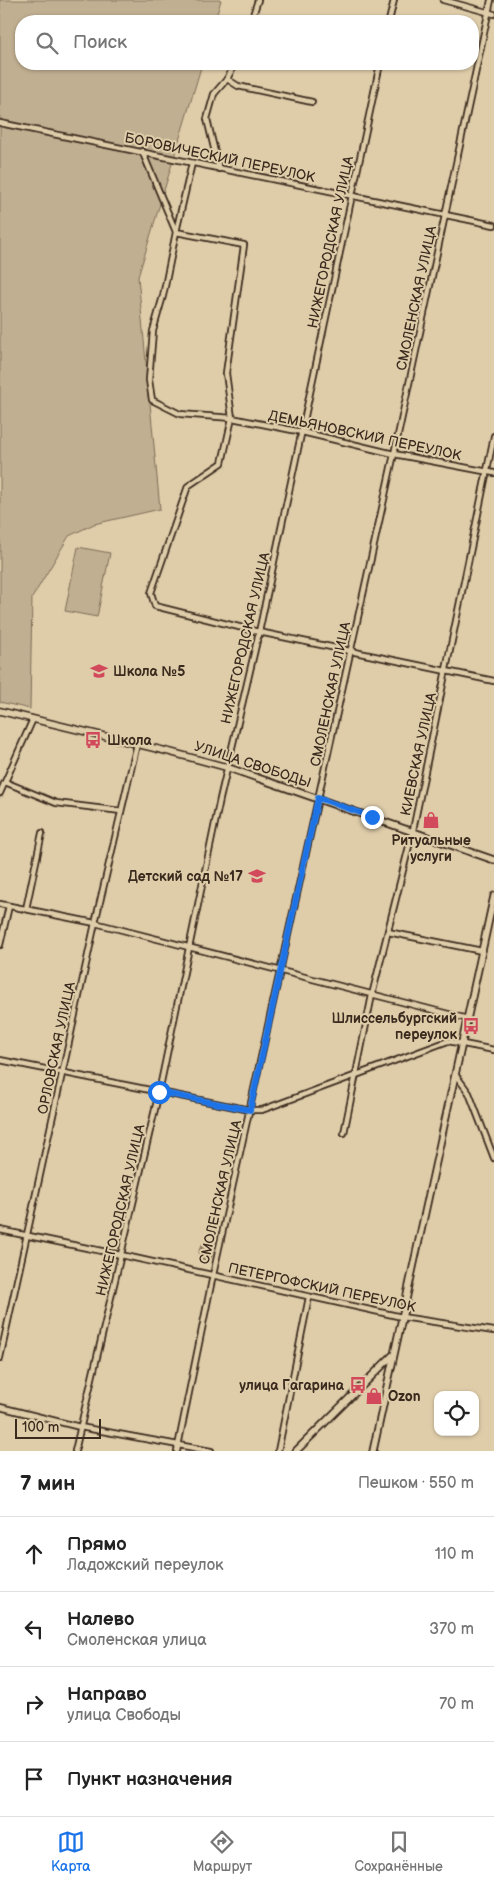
<!DOCTYPE html>
<html lang="ru">
<head>
<meta charset="utf-8">
<style>
	:root { --surface:#fff; --page:#f6f6f6; --text:#222; --muted:#767676; --line:#e0e0e0; --accent:#1a73e8 }
	body { margin:0; font-family:"Balsamiq Sans",sans-serif; background:var(--page); color:var(--text) }
	.controls { position:absolute; right:15px; bottom:15px; display:grid; overflow:hidden; border-radius:10px; box-shadow:0 1px 4px #0004 }
	.controls button { width:45px; height:45px; display:grid; place-items:center; padding:0; border:0; border-bottom:1px solid var(--line); background:var(--surface); color:var(--text); font:25px sans-serif }
	.scale { position:absolute; left:15px; bottom:12px; width:86px; box-sizing:border-box; padding-left:5px; border:2px solid #3b2a1e; border-top:0; font-size:14px; line-height:18px; white-space:nowrap; color:#3b2a1e; -webkit-text-stroke:4px #dfcdaa; paint-order:stroke }
	.stop { position:absolute; width:15px; height:15px; margin:-11px; border:4px solid #1a73e8; border-radius:50%; background:#fff }
	.stop.end { background:#1a73e8; border-color:#fff; box-shadow:0 1px 5px #0008 }
	.list { margin:0; padding:0; list-style:none }
	h2 { display:flex; justify-content:space-between; align-items:center; height:65px; margin:0; padding:0 20px; font-size:21px }
	h2 small { font-size:16px; font-weight:400; color:var(--muted) }
	.list li { display:grid; grid-template-columns:32px 1fr auto; gap:15px; align-items:center; box-sizing:border-box; height:75px; padding:0 20px; border-top:1px solid var(--line) }
	.list b { display:block; font-size:19px; white-space:nowrap }
	.list p { margin:0; font-size:16px; white-space:nowrap; color:var(--muted) }
	.list em { font-size:16px; font-style:normal; color:var(--muted) }
	.icon { flex:none; width:28px; height:28px; fill:none; stroke:currentColor; stroke-width:2; stroke-linecap:round; stroke-linejoin:round }
	.map { position:relative; flex:none; width:494px; height:1451px; overflow:hidden }
	.search { position:absolute; background:var(--surface); box-shadow:0 1px 4px #0004; left:15px; right:15px; top:15px; height:55px; display:flex; align-items:center; gap:12px; box-sizing:border-box; padding:0 18px; border-radius:20px; color:var(--muted); font-size:19px }
	.sheet { height:365px; background:var(--surface) }
	nav { display:flex; justify-content:space-around; align-items:center; box-sizing:border-box; height:70px; border-top:1px solid var(--line); background:var(--surface); font-size:14px; color:var(--muted) }
	nav a { display:grid; justify-items:center; gap:2px }
	nav .on { color:var(--accent) }
	.map>svg:first-child { display:block }
</style>
</head>
<body>
<div class="map">
<svg width="494" height="1451" viewBox="0 0 494 1451">
	<rect width="100%" height="100%" fill="#dfcdaa"/>
	<filter id="ink" filterUnits="userSpaceOnUse"><feTurbulence type="fractalNoise" baseFrequency=".02" numOctaves="2"/><feDisplacementMap in="SourceGraphic" scale="10" xChannelSelector="R" yChannelSelector="G"/><feConvolveMatrix kernelMatrix="1 2 1 2 8 2 1 2 1" color-interpolation-filters="sRGB"/></filter>
	<g filter="url(#ink)">
		<g fill="#c1af91" stroke="#7e6c58">
			<path d="M0,0H221L215,21H21V64H202L138,277L160,509L94,524L69,536L32,598L30,709L0,702Z"/>
			<path d="M78,547L110,553L97,617L65,611Z"/>
		</g>
		<path fill="#98876d" stroke="#73624d" d="M206,1241L213,1245C214,1250 212,1259 207,1263L200,1259C198,1252 199,1246 206,1241Z"/>
		<g fill="none" stroke-linecap="round" stroke-linejoin="round">
			<g stroke="#3b2a1e" stroke-width="8">
				<g id="minor">
					<path d="M443,0L494,14"/>
					<path d="M251,21L258,0"/>
					<path d="M389,21L394,0"/>
					<path d="M227,79L238,86L312,102"/>
					<path d="M0,123L494,225"/>
					<path d="M142,151L176,232L163,296L153,331L149,380L152,400L180,414L232,418L302,432L394,454L494,473"/>
					<path d="M192,163L176,232L244,245L226,373L232,418L222,463L188,486L151,593L155,606L259,632L494,681"/>
					<path d="M219,169L207,119L214,94L227,79L235,64"/>
					<path d="M5,782L56,803L121,811"/>
					<path d="M0,793L33,719"/>
					<path d="M0,904L95,923L468,1019"/>
					<path d="M26,909L42,833"/>
					<path d="M388,932L482,951"/>
					<path d="M0,945L9,906"/>
					<path d="M0,1060L250,1110H262L448,1041L494,1050"/>
					<path d="M455,1074L469,1093L494,1158"/>
					<path d="M344,1133L372,995L413,830L494,436"/>
					<path d="M0,1230L121,1255L402,1317L494,1331"/>
					<path d="M0,1358L95,923L137,744"/>
					<path d="M0,1407L80,1427L211,1451"/>
					<path d="M75,1451L159,1092L220,799L259,632L380,64"/>
					<path d="M177,1451L213,1275L394,454L491,0"/>
					<path d="M278,1451L309,1297"/>
				</g>
			</g>
			<g stroke="#3b2a1e" stroke-width="9">
				<g id="tertiary">
					<path d="M0,711L170,752L226,767L494,860"/>
					<path d="M296,1451L392,1356"/>
					<path d="M373,1451L494,896"/>
				</g>
			</g>
			<use href="#minor" stroke="#dfcdaa" stroke-width="4.5"/>
			<use href="#tertiary" stroke="#dfcdaa" stroke-width="5.5"/>
		</g>
	</g>
	<g fill="none" stroke-linecap="round" stroke-linejoin="round" filter="url(#ink)">
		<path stroke="#1a73e8" stroke-width="6" d="M159,1092L250,1110L318,798L372,817"/>
	</g>
	<defs>
		<g id="school-bare" transform="scale(1.35)"><path d="M0-5L7-2L0 1L-7-2ZM-4 1L0 2.5L4 1V4Q0 6-4 4Z" fill="#d1495b" stroke="#dfcdaa" stroke-width="2.5" paint-order="stroke"/></g>
		<g id="bus-bare" transform="scale(1.35)"><path d="M-5-6H5V4H4V6H2V4H-2V6H-4V4H-5ZM-3.5-4V0h7V-4ZM-3.5 1.2v1.5H-2V1.2ZM2 1.2v1.5H3.5V1.2Z" fill="#d1495b" stroke="#dfcdaa" stroke-width="2.5" paint-order="stroke"/></g>
		<g id="shop-bare" transform="scale(1.35)"><path d="M-5-2.5h2.3a2.7 3.5 0 0 1 5.4 0H5L5.5 6h-11ZM-1.5-2.5h3a1.5 2.3 0 0 0-3 0Z" fill="#d1495b" stroke="#dfcdaa" stroke-width="2.5" paint-order="stroke"/></g>
	</defs>
	<g fill-rule="evenodd">
		<use href="#school-bare" x="99" y="671"/>
		<use href="#bus-bare" x="93" y="740"/>
		<use href="#shop-bare" x="431" y="820"/>
		<use href="#school-bare" x="257" y="876"/>
		<use href="#bus-bare" x="471" y="1026"/>
		<use href="#bus-bare" x="358" y="1385"/>
		<use href="#shop-bare" x="374" y="1396"/>
	</g>
	<g text-anchor="middle" stroke-width="4" stroke-linejoin="round" paint-order="stroke">
		<g font-size="14" fill="#3b2a1e" stroke="#dfcdaa">
			<text transform="translate(220 157) rotate(12)" y="5">БОРОВИЧЕСКИЙ ПЕРЕУЛОК</text>
			<text transform="translate(330 242) rotate(-78)" y="5">НИЖЕГОРОДСКАЯ УЛИЦА</text>
			<text transform="translate(416 298) rotate(-78)" y="5">СМОЛЕНСКАЯ УЛИЦА</text>
			<text transform="translate(365 435) rotate(12)" y="5">ДЕМЬЯНОВСКИЙ ПЕРЕУЛОК</text>
			<text transform="translate(245 638) rotate(-77)" y="5">НИЖЕГОРОДСКАЯ УЛИЦА</text>
			<text transform="translate(330 694) rotate(-78)" y="5">СМОЛЕНСКАЯ УЛИЦА</text>
			<text transform="translate(418 754) rotate(-78)" y="5">КИЕВСКАЯ УЛИЦА</text>
			<text transform="translate(253 764) rotate(18)" y="5">УЛИЦА СВОБОДЫ</text>
			<text transform="translate(56 1048) rotate(-78)" y="5">ОРЛОВСКАЯ УЛИЦА</text>
			<text transform="translate(220 1192) rotate(-77)" y="5">СМОЛЕНСКАЯ УЛИЦА</text>
			<text transform="translate(120 1210) rotate(-77)" y="5">НИЖЕГОРОДСКАЯ УЛИЦА</text>
			<text transform="translate(322 1287) rotate(12)" y="5">ПЕТЕРГОФСКИЙ ПЕРЕУЛОК</text>
		</g>
		<g font-size="14" font-weight="bold" fill="#3b2a1e" stroke="#dfcdaa" text-anchor="start">
			<text x="113" y="676">Школа №5</text>
			<text x="107" y="745">Школа</text>
			<text x="431" y="845" text-anchor="middle">Ритуальные<tspan x="431" dy="16">услуги</tspan></text>
			<text x="243" y="881" text-anchor="end">Детский сад №17</text>
			<text x="457" y="1023" text-anchor="end">Шлиссельбургский<tspan x="457" dy="16">переулок</tspan></text>
			<text x="344" y="1390" text-anchor="end">улица Гагарина</text>
			<text x="388" y="1401">Ozon</text>
		</g>
	</g>
</svg>
<div class="controls">
<button><svg class="icon" aria-label="locate" viewBox="0 0 24 24"><circle cx="12" cy="12" r="6"/><path d="M12 2v4M12 18v4M2 12h4M18 12h4"/></svg></button>
</div>
<div class="scale">100 m</div>
<div class="stop" style="left:159px;top:1092px"></div>
<div class="stop end" style="left:372px;top:817px"></div>
<div class="search"><svg class="icon" aria-label="search" viewBox="0 0 24 24"><circle cx="10" cy="10" r="6"/><path d="M15 15l6 6"/></svg>Поиск</div>
</div>
<section class="sheet">
<h2>7 мин<small>Пешком · 550 m</small></h2>
<ul class="list">
<li><svg class="icon" aria-label="ahead" viewBox="0 0 24 24"><path d="M12 20V5M6 11l6-6 6 6"/></svg><div><b>Прямо</b><p>Ладожский переулок</p></div><em>110 m</em></li>
<li><svg class="icon" aria-label="left" viewBox="0 0 24 24"><path d="M17 20v-9H6M10 6l-5 5 5 5"/></svg><div><b>Налево</b><p>Смоленская улица</p></div><em>370 m</em></li>
<li><svg class="icon" aria-label="right" viewBox="0 0 24 24"><path d="M7 20v-9h11M14 6l5 5-5 5"/></svg><div><b>Направо</b><p>улица Свободы</p></div><em>70 m</em></li>
<li><svg class="icon" aria-label="arrive" viewBox="0 0 24 24"><path d="M6 21V4h12l-3 4 3 4H6"/></svg><div><b>Пункт назначения</b></div></li>
</ul>
</section>
<nav>
<a class="on"><svg class="icon" aria-label="map" viewBox="0 0 24 24"><path d="M3 6l6-2 6 2 6-2v14l-6 2-6-2-6 2zM9 4v14M15 6v14"/></svg>Карта</a>
<a><svg class="icon" aria-label="directions" viewBox="0 0 24 24"><path d="M12 3l9 9-9 9-9-9zM9 14v-3h6M13 9l2 2-2 2"/></svg>Маршрут</a>
<a><svg class="icon" aria-label="saved" viewBox="0 0 24 24"><path d="M7 4h10v16l-5-4-5 4z"/></svg>Сохранённые</a>
</nav>
</body>
</html>
